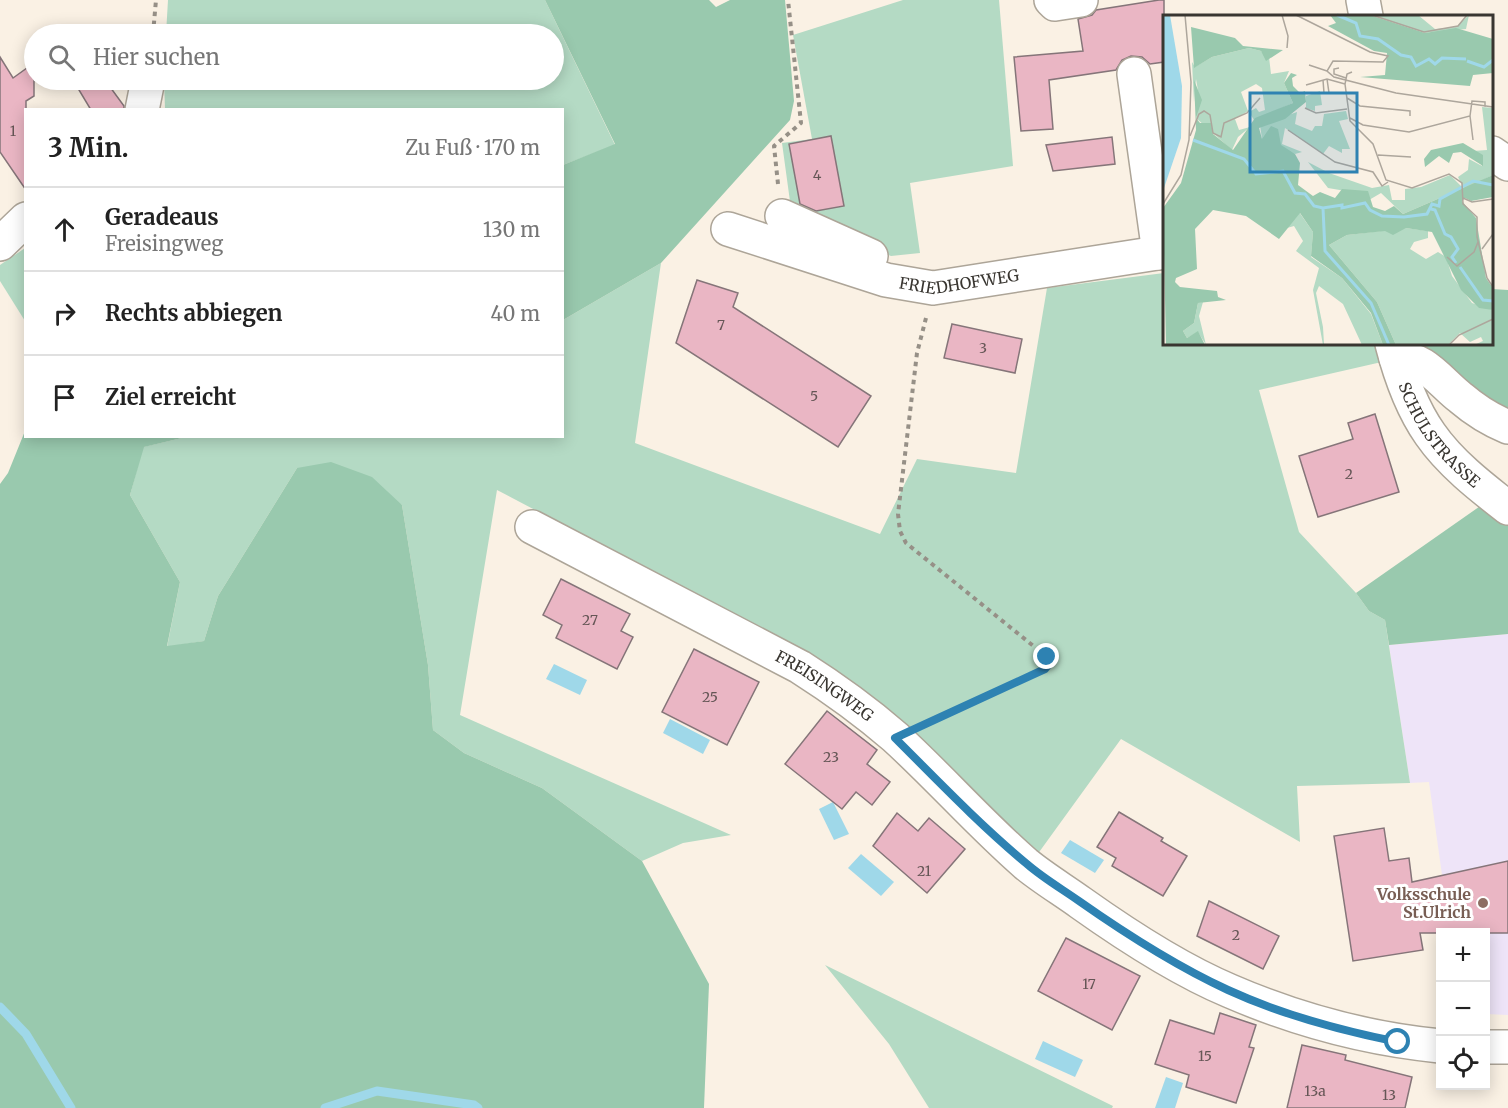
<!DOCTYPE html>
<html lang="de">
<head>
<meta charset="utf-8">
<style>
	:root { --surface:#fff; --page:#f2f2f2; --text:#222; --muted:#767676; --line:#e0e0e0 }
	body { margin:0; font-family:Merriweather,serif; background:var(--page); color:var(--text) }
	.controls { position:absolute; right:18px; bottom:18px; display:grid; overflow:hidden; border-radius:0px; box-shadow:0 3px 15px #0003 }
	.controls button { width:54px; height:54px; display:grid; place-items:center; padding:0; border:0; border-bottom:2px solid var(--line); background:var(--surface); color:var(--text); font:30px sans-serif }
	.stop { position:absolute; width:18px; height:18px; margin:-14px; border:4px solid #2e82b2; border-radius:50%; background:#fff }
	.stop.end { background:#2e82b2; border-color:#fff; box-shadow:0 2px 6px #0008 }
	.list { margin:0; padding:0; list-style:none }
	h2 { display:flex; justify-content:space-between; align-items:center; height:78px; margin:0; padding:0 24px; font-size:26px }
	h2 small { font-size:20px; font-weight:400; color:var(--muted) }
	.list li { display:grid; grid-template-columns:39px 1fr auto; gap:18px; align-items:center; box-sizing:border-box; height:84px; padding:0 24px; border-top:2px solid var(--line) }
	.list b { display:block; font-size:22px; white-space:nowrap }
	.list p { margin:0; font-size:20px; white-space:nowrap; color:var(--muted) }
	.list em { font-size:20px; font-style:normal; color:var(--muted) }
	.icon { flex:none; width:33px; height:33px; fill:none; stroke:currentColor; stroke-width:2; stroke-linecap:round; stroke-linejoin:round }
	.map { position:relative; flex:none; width:1508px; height:1108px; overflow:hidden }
	.search { position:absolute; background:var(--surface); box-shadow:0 3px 15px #0003; left:24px; top:24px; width:540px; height:66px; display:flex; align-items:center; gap:15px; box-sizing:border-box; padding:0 21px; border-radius:33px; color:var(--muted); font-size:22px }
	.panel { position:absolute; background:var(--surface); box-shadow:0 3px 15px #0003; left:24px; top:108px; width:540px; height:330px; border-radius:0px }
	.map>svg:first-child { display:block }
</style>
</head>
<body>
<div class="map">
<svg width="1508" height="1108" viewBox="0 0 1508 1108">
	<rect width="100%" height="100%" fill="#faf1e4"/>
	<path fill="#eee4f8" d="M1508,634V1015L1486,1014V932H1450L1429,782L1410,783L1389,645Z"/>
	<g fill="#b4dac4">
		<path d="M168,0H545L615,145L563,165L562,110L165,109L164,80H554V34H166Z"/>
		<path d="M903,0H999L1013,166L910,183L920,253L891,256L792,216L782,143L812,139L793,35Z"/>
		<path d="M25,248V321L0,281V265Z"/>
		<path d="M661,263L635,443L880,534L917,459L1016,473L1047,288L1164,273V344H1381L1386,361L1259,390L1299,532L1356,593L1369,611L1385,620L1410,783L1297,786L1300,842L1121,739L1037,855L1011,833L889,710L796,647L497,490L460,715L731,835L683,843L642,861L542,788L464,753L433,730L428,665L402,505L297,468L218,596L204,641L167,647L180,582L130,495L143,447L186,437L562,436L563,320Z"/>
		<path d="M825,965L1113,1106L1112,1108H929L889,1044Z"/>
	</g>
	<g fill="#99c9ae">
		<path d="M545,0H709L716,7L730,0H785L794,101L790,120L661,263L563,320V165L615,144Z"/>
		<path d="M1492,289L1508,290V420L1427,359L1416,344H1492Z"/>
		<path d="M25,431L26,436L186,437L144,447L130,495L180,582L167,646L204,641L218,596L297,468L331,462L372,477L402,505L428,665L433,730L464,753L542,788L642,861L709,984L704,1108H0V484L8,473Z"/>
		<path d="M1486,502L1508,519V634L1389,645L1385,620L1369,611L1356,593Z"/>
	</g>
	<g fill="#9fd8e9">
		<path d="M554,664L587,680L580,695L546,679Z"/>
		<path d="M670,719L710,740L703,754L663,733Z"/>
		<path d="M833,802L849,834L834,840L819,809Z"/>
		<path d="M1070,840L1104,860L1095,873L1061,853Z"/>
		<path d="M861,854L894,882L881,896L848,868Z"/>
		<path d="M1043,1041L1083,1060L1075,1077L1035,1059Z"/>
		<path d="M1166,1077L1183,1083L1175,1108H1155Z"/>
	</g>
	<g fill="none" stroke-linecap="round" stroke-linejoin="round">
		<g stroke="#9fd8e9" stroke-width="9">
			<path d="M0,1007L26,1034L71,1108"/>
			<path d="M325,1108L377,1091L474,1105L478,1108"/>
		</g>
	</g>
	<g fill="#eab6c4" stroke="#857579" stroke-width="1.5">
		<path d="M1159,0H1164V62L1150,64L1142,57L1131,56L1122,60L1116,70L1049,80L1053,129L1021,131L1014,57L1083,51L1078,19L1092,15L1096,10Z"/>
		<path d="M0,57L13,78L34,63V96L26,101V190L0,152Z"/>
		<path d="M73,80H105L124,106V110H91Z"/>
		<path d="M831,136L844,206L816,211L800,204L789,144Z"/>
		<path d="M1112,137L1115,164L1053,171L1046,145Z"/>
		<path d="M697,280L738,293L733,307L871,396L838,447L676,343Z"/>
		<path d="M952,324L1022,339L1015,373L944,358Z"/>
		<path d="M1375,414L1399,492L1318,517L1299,456L1353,439L1348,423Z"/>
		<path d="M561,579L630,614L621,631L633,637L617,669L556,638L562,625L543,615Z"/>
		<path d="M694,649L759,682L727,745L662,712Z"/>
		<path d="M827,711L877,750L867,764L890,782L872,805L856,792L842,809L785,764Z"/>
		<path d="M1119,812L1163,838L1161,841L1187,856L1163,896L1112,866L1116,858L1097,847Z"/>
		<path d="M897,813L918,831L929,818L965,849L927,893L873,846Z"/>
		<path d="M1384,828L1389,861L1409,858L1412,882L1508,861V933H1420L1423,950L1353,961L1334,836Z"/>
		<path d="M1209,901L1279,936L1263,969L1197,936Z"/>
		<path d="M1066,938L1140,976L1112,1030L1038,991Z"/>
		<path d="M1220,1013L1256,1025L1249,1047L1254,1048L1236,1103L1186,1087L1189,1075L1155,1064L1170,1020L1214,1034Z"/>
		<path d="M1302,1045L1346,1055L1345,1060L1412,1077L1405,1108H1287Z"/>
	</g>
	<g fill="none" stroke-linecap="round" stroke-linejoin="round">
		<g stroke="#ada598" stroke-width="36">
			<g id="minor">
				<path d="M1051,0L1055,4L1081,0"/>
				<path d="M1363,0L1366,16"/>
				<path d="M1134,74L1159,253"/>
				<path d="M142,110L148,80"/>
				<path d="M1492,153L1508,164"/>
				<path d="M782,216L871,256"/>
				<path id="s1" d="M728,229L886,280L933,288L1164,252"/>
				<path d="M0,244L26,219"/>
				<path id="s2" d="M1392,344C1400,375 1411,407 1430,434C1450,463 1481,487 1508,508"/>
				<path d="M1396,358C1424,356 1440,382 1461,398C1475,410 1491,420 1508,427"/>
				<path id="s3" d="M532,527L800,667C833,688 865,711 895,737C940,778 980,824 1026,864C1043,878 1063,890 1081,903C1126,935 1180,970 1230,991C1297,1020 1369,1039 1440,1046"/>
				<path d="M1486,1047H1508"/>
			</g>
		</g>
		<g stroke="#969087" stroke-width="4" stroke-dasharray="4.5 4.5" stroke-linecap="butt">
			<path d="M153,34L156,0"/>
			<path d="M778,184L774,146L801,123L788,0"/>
			<path d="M926,318L917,353L898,514L900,531L906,543L1047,657L1049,664L1045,669L927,723"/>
		</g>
		<use href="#minor" stroke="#fff" stroke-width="33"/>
	</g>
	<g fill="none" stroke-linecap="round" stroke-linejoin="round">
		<path stroke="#2e82b2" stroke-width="8" d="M1047,657L1049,664L1045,669L895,738C938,781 980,825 1027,864C1043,878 1062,889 1079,901C1126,934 1176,966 1228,990C1278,1013 1343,1031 1398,1042"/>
	</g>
	<circle fill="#8d6e63" stroke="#fff" stroke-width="2" cx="1483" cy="903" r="6"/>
	<g text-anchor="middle" stroke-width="6" stroke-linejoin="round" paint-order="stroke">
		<g font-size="14" fill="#655656">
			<text x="13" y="136">1</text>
			<text x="817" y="180">4</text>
			<text x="721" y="330">7</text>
			<text x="983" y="353">3</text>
			<text x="814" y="401">5</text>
			<text x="1349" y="479">2</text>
			<text x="590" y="625">27</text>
			<text x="710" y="702">25</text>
			<text x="831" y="762">23</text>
			<text x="924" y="876">21</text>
			<text x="1236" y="940">2</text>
			<text x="1089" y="989">17</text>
			<text x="1205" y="1061">15</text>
			<text x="1315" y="1096">13a</text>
			<text x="1389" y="1100">13</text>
		</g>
		<g font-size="16" fill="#393631" stroke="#fff">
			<text dy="6" stroke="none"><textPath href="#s1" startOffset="240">FRIEDHOFWEG</textPath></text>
			<text dy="6" stroke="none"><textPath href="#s2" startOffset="104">SCHULSTRASSE</textPath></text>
			<text dy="6" stroke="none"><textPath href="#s3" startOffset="333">FREISINGWEG</textPath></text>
		</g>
		<g font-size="16" font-weight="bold" fill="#785e54" stroke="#fff" text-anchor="end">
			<text x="1471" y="900">Volksschule<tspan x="1471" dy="18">St.Ulrich</tspan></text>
		</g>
	</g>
	<g transform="translate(1163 15)">
		<rect width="330" height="330" fill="#faf1e4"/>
		<path d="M207,0H255L272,14L293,12L306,0L303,14L262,18ZM86,33L98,36L104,44L106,42L108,59L126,56L121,68L130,88L91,105L86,97L93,93L96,97L102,95L99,73L93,69L78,77L85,96L72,104L76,115L87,112L75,122L69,135L33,103L37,87L33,64L31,87L29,47L32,52L49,42ZM157,76L159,90L152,91V96L143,93V81ZM319,92L330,93V160L301,174L295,162L305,155L306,144L319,151L314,137H308L300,129L310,136L324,135ZM183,96L185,104L176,106L187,134H179V138L166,131L160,139L122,113L119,129L139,137L132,139L99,124L97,110L134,97L132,109L149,116L152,111H159L161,99ZM145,147L166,158L209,173L226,170L229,185H242V174L258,172L287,160L300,173L240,199L218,178L206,185V180L165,173ZM136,197L150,217L148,242L179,263L208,299L220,330H199L180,289L156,271L153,278L160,312L161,329L160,330L150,275L156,253L133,236L140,226L131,211L124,213ZM243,213L265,216V223L251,227L247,234L263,244L275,237L283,242L289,261L309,288L330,295V330H311L320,326L318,322L307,327L297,318L285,330H233L214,287L166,230L184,220ZM40,287L36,301L43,330L35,317L24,323L20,316L31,308L35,288Z" fill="#b4dac4"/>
		<path d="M167,0H207L262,18L293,13L330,24V58L310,60L307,71L197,62L222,60L224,38L211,36L165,11L173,8ZM28,12L72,23L80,31L120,35L103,46L98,36L86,33L49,42L31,53ZM128,58L134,60L129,63L130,71L137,78L142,76L143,87L122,104L96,113L99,124L108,111L115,114L118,130L132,139L137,148L135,170L150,181L157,177L172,183L179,174L205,176L210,192L222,196L231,191L240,199L330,160V182L308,186L302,183L299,186L313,203L323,263L330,273V295L316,293L298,275L269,217L243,213L230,220L222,216L184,220L166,230L214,287L233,330H220L208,298L179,263L148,241L150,217L137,198L116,224L83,201L50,195L32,214L34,254L13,263L12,267L17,272L54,276L55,282L63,285L35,288L31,308L20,316L24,323L35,316L42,330H3L0,193L18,168L33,115L31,65L39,85L33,103L37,108H48L50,119L70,135L92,103L130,88L121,68ZM300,128L320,140V151L298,137L290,138L286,148L276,141L262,152L261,144L268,135Z" fill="#99c9ae"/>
		<path d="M0,0H7L19,71L18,123L0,176Z" fill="#9fd8e9"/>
		<path fill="none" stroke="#9fd8e9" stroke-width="3" d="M174,0L193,8L197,21L215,24L238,40L248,42L253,51L266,44L272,49L279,43L303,44M304,46L321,52L330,45M30,125L81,144L93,159L120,156L132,178L142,179L151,191L160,193L179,190V193L202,188L207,195L219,201L241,202L264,199L269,189L276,191L277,184L310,166L330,170M160,193L162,236L208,288L226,330M268,194L272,195L282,219L288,222L295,234L289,242L293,248M297,252L320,285L330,286"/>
		<path fill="none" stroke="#ada69c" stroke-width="1.5" d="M119,0L125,21L124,33M133,0L207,37L225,41L220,47L170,46L164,56L171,62L233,78L330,92M209,0L261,17L295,11L304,0M146,50L164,56M176,53L171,54V59L183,63M189,57L184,59L182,69L187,106L210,129L223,165L249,173L286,159L299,168L300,189L314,202V222L324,263L330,272M160,65L161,78H166L164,64M143,70L164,64L182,69M184,83L197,91L247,96V101M142,93L153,98L184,94M307,101L310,125M187,103L200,110L246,117L307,101L309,86L322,87V92M125,115L172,147L210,157L219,171L225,167M27,121L36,99L41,96L47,100L50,118L58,122L61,108L84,98L97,83M215,140L248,142M300,183L309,187L330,184M0,189L18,160L26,125L28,67L22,0M319,234L330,219M284,242L294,251L311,237L315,227M286,330L296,320L330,304"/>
		<path fill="#2e82b2" fill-opacity="0.15" stroke="#2e82b2" stroke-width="3" d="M87,78H194V157H87Z"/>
		<rect width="330" height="330" fill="none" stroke="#393631" stroke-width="3"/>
	</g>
</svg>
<div class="controls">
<button>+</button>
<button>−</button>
<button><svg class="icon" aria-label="locate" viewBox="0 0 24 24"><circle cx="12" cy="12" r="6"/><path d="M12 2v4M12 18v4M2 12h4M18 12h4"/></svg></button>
</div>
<div class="stop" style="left:1398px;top:1042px"></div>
<div class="stop end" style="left:1047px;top:657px"></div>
<div class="search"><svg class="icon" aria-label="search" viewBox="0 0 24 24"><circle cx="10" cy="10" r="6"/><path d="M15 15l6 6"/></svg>Hier suchen</div>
<section class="panel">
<h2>3 Min.<small>Zu Fuß · 170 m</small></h2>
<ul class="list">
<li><svg class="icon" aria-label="ahead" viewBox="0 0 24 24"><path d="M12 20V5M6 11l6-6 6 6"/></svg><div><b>Geradeaus</b><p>Freisingweg</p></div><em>130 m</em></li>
<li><svg class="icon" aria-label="right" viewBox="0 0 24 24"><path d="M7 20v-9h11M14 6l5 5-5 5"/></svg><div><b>Rechts abbiegen</b></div><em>40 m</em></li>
<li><svg class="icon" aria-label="arrive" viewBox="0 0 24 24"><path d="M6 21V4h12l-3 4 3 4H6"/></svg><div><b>Ziel erreicht</b></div></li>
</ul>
</section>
</div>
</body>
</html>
